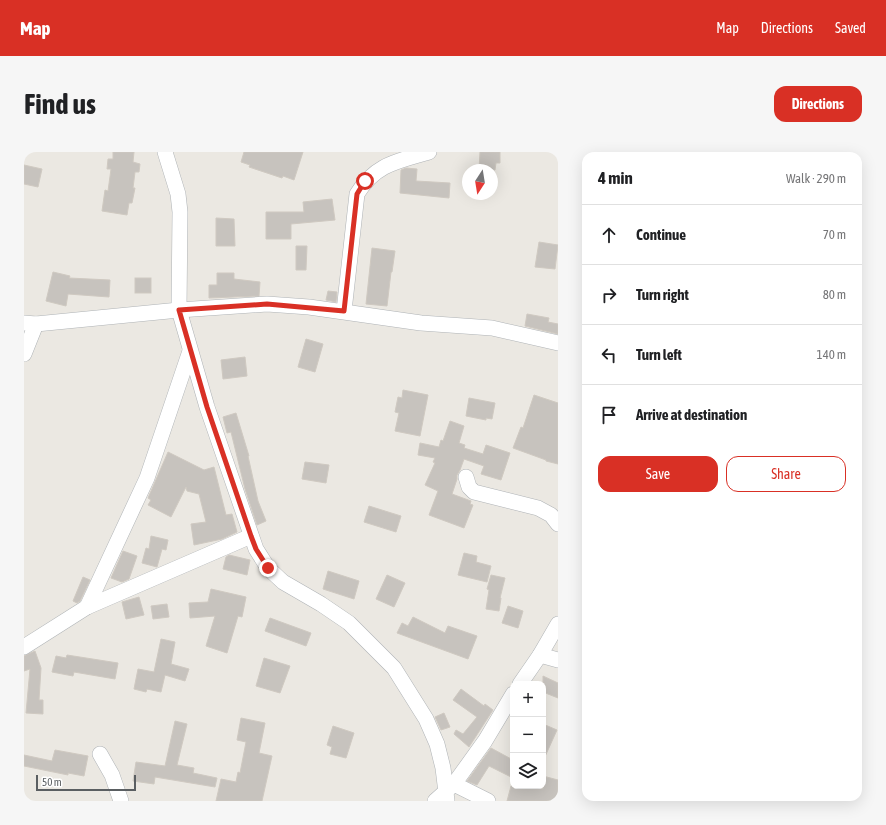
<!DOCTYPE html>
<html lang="en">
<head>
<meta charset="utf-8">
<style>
	:root { --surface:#fff; --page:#f6f6f6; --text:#202124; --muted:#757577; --line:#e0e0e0; --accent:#d93025 }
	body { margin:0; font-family:"Asap Condensed",sans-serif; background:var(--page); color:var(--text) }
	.controls { position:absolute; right:12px; bottom:12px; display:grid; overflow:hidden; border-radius:8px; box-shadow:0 4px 16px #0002 }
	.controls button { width:36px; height:36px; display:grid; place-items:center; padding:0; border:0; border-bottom:1px solid var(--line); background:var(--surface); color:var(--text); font:20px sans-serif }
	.compass { position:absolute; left:438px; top:12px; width:36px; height:36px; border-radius:50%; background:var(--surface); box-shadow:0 4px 16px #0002; rotate:192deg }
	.scale { position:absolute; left:12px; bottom:10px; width:100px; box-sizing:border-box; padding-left:4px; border:2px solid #5a5e61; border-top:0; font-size:11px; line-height:14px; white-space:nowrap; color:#5a5e61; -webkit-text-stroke:3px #fff; paint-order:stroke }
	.stop { position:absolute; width:12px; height:12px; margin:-9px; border:3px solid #d93025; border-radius:50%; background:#fff }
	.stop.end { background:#d93025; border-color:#fff; box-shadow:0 1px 4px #0008 }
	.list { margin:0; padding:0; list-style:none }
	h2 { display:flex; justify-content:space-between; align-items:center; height:52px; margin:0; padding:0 16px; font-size:17px }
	h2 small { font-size:13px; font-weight:400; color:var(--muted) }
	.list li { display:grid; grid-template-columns:26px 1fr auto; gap:12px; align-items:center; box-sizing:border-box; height:60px; padding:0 16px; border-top:1px solid var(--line) }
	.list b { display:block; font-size:15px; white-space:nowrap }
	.list em { font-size:13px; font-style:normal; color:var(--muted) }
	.actions { display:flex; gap:8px; padding:12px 16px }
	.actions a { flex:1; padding:9px 0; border:1px solid var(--accent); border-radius:12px; text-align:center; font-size:14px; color:var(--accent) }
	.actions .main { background:var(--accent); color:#fff }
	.icon { flex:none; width:22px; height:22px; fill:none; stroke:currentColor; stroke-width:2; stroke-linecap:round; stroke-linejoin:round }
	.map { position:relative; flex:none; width:534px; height:649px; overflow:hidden; border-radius:12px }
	header { display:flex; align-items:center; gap:24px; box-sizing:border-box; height:56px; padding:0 20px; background:var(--accent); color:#fff }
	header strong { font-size:19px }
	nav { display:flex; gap:22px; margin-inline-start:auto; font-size:14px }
	.intro { display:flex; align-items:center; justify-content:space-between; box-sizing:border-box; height:96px; padding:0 24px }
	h1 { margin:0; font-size:28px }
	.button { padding:10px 18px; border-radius:12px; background:var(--accent); color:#fff; font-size:14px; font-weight:700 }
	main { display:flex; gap:24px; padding:0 24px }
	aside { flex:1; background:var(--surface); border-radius:12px; box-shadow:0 4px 16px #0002 }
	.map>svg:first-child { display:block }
</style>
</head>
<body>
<header>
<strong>Map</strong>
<nav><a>Map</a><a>Directions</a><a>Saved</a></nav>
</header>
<div class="intro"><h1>Find us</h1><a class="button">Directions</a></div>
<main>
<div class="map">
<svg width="534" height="649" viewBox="0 0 534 649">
	<rect width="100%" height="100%" fill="#ebe8e2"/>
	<g fill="#c7c3be" stroke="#cfc9c1">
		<path d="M89,0H110L109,10L116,12L115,20H111L109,36H111L108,51H105L103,63L78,59L81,38L84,39L87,17H83L84,7H89Z"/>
		<path d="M220,0H279L270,28L259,24L258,26L225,15L226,13L217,10Z"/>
		<path d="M456,0H476V11H472L471,18H455Z"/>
		<path d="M0,13L18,17L14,35L0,32Z"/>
		<path d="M382,16L393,17L392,29L426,31L425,46L376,41L377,18Z"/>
		<path d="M308,47L311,68L267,72V87H242V60H280L279,50Z"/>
		<path d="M192,66L210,67L211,94H192Z"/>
		<path d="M515,90L534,93L531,117L511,115Z"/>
		<path d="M272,94H283L282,118H272Z"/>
		<path d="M348,96L371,99L368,120H367L363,154L342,152Z"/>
		<path d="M29,120L46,124L45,126L86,128L85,145L44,142L42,154L22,149Z"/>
		<path d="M193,121H210V127L236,130L235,144L185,146V133H193Z"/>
		<rect x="111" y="126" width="16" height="15"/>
		<path d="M304,139L313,140L312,150L302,148Z"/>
		<path d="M503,162L525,166L524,170L534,172V182L501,174Z"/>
		<path d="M282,187L299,192L291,220L274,215Z"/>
		<path d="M221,205L223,224L199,227L197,208Z"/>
		<path d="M379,238L404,243L396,284L371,279L375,261L371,260L374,245L378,246Z"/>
		<path d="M510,243L534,251V312L522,309V308L489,296L497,275L499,276Z"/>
		<path d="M445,246L471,251L468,267L462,266V268L442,264Z"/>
		<path d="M212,261L225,304H224L234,349L242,369L233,373L221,337L207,280L203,281L199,265Z"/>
		<path d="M426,269L440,274L435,291L441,293L440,296L459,302L462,293L486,301L477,328L457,322L460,314L440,307L436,318L433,323V327L428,342L447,349L446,352L449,353L440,376L405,363L414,339L401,333L411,311L409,310L411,306L394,303L396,291L415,295L417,288L419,289Z"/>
		<path d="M144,300L180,318L190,315L202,363L208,362L213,380L198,387L170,393L167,372L182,370L175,342L163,339L162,335L147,365L124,353L127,348L124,346Z"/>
		<path d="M281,310L305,313L302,331L278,327Z"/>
		<path d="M345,354L377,364L372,380L340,370Z"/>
		<path d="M127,384L144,388L142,398L138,397L133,415L118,411L122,396L125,397Z"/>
		<path d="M99,399L113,404L105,427L98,430L87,426Z"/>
		<path d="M440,401L453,404L452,410L467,414L463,430L434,423Z"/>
		<path d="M205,403L226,408L223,423L199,417L202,405Z"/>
		<path d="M304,419L335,429L330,447L299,437Z"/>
		<path d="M363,423L381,431L370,455L352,447Z"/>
		<path d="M467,423L481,426L476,446H477L475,459L462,457L465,438L463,437Z"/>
		<path d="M59,425L66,428L56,449L53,451L49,449Z"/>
		<path d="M187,437L222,445L218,465L214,464L203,501L182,494L191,464L166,466L165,451L184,450Z"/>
		<path d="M115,445L120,463L102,467L98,450Z"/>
		<path d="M143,452L145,465L129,467L127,454Z"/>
		<path d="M484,454L499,459L494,476L478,471Z"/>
		<path d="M389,465L421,481L424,474L453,484L444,507L373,481L378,471L384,474Z"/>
		<path d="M246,466L287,481L282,494L241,479Z"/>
		<path d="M137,487L151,490L147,512L165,517L161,529L141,523L137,540L123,537L122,540L110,537L114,517L130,520Z"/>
		<path d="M11,499L17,516L15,548H19V562L2,561L6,517L0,519V504Z"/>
		<path d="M43,503L94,511L91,527L50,520L49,524L28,520L32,504L42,506Z"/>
		<path d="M240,506L266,514L256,541L232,534Z"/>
		<path d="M519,524L534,531V546L519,540Z"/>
		<path d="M437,537L460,554L461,552L469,558L445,595L430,582L432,578L439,582L453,565L429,548Z"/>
		<path d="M420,561L426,575L417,578L411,565Z"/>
		<path d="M217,566L241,571L235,601L248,604L238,649H192L197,627L212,630L214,620L216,621L222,590L213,588Z"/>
		<path d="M151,569L163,572L153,613L170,616L169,621L193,626L191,635L131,625L130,632L109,629L112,610L141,614Z"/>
		<path d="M519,572L533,578L519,609Z"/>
		<path d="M309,574L330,581L322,606L306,602L308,595L303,593Z"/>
		<path d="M467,596L489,608V626L465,614L453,633L443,629Z"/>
		<path d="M31,598L64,604L60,624L44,621V623L0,614V603L28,609Z"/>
		<path d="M519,624L534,628V649H483L487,634H507L519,637Z"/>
	</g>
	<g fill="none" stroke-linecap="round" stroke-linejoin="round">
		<g stroke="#afb3b6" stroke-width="16">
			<g id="minor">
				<path d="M141,0L154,42L156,60L155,158L183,255L232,397L244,416L259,430L297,452L325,471L370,516L402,567L413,592L419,616L423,649"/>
				<path d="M320,159L333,42C351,12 374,9 405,0"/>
				<path d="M0,171L12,172L155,158L243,152L285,155L397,171L468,176L534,191"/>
				<path d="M0,202L12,172"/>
				<path d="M442,325L445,335L450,340L514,356L527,363L534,372"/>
				<path d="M63,455L123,326L166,199"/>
				<path d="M0,495L63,455L227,384"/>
				<path d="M516,503L534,508"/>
				<path d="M496,532L516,503L534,472"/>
				<path d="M76,602L88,623L97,649"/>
				<path d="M430,632L464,649"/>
				<path d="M411,649L430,632L461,589L489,542"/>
			</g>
		</g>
		<use href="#minor" stroke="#fff" stroke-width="15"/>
	</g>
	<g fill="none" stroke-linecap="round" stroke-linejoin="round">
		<path stroke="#d93025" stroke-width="5" d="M244,416L232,397L227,384L183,255L155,158L243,152L320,159L333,42L341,29"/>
	</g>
</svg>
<div class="controls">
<button>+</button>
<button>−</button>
<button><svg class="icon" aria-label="layers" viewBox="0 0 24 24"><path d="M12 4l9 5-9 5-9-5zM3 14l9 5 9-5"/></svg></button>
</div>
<svg class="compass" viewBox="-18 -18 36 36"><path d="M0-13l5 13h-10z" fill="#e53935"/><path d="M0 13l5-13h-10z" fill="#757577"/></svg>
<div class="scale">50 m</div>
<div class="stop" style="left:341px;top:29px"></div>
<div class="stop end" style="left:244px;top:416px"></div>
</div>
<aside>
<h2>4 min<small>Walk · 290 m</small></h2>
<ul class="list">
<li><svg class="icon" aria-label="ahead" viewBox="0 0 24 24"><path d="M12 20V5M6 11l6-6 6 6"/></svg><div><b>Continue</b></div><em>70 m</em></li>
<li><svg class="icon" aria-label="right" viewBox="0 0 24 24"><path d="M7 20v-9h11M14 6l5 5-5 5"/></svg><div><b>Turn right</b></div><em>80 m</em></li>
<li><svg class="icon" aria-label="left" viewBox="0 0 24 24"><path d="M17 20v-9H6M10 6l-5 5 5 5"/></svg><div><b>Turn left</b></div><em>140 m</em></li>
<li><svg class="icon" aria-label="arrive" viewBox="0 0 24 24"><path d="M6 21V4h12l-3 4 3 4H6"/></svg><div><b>Arrive at destination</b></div></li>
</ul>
<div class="actions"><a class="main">Save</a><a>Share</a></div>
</aside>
</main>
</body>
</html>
